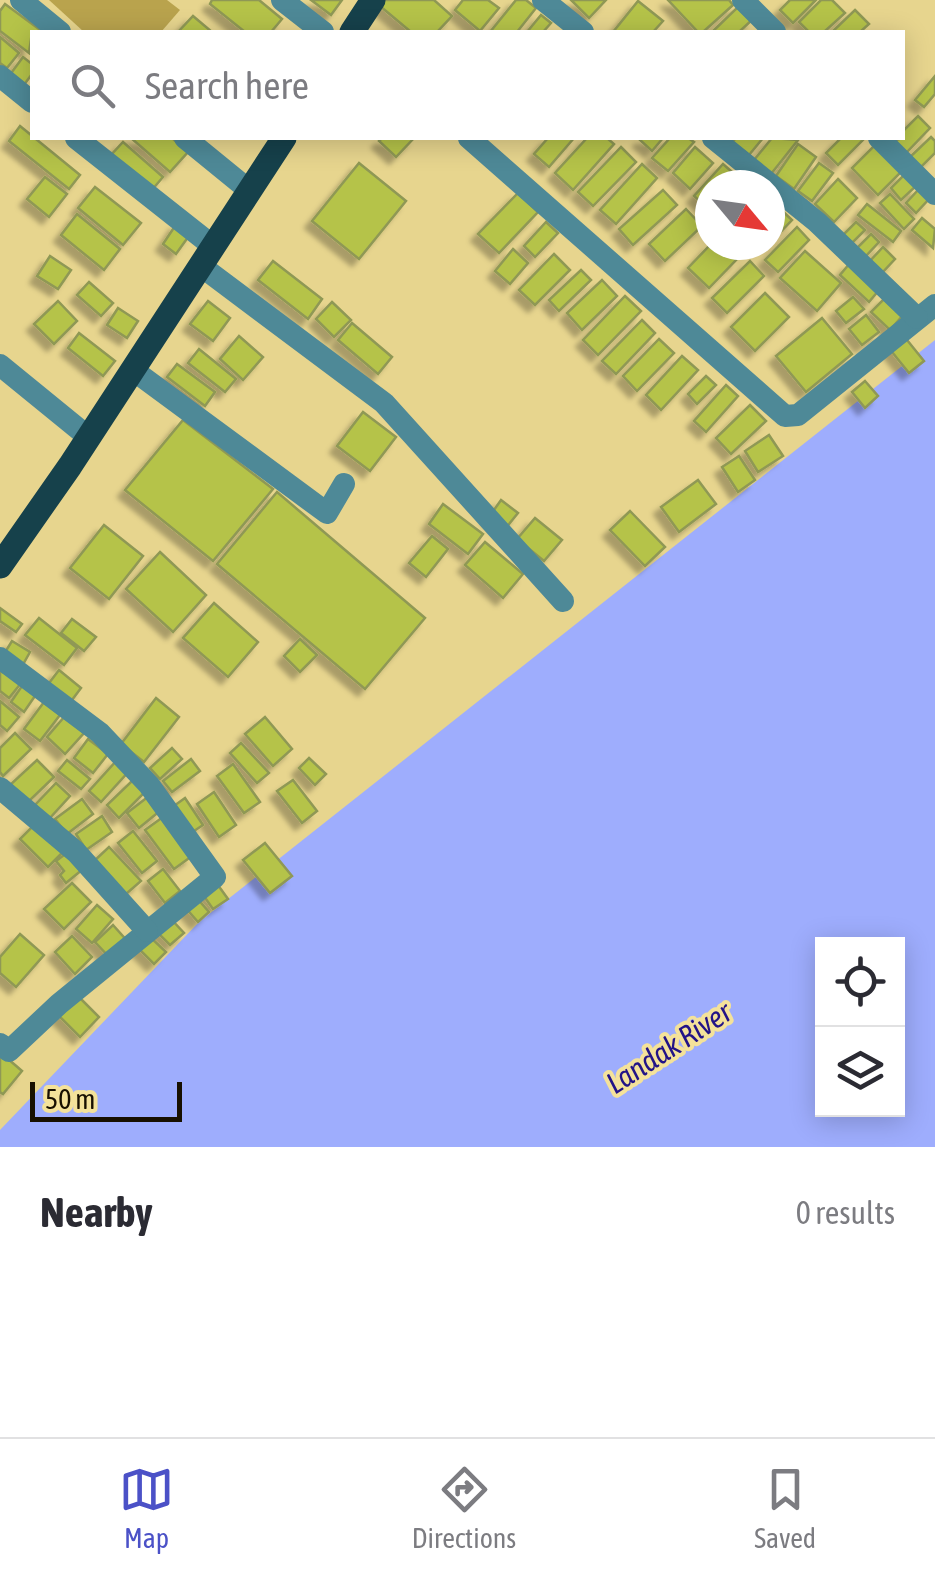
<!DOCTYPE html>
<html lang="en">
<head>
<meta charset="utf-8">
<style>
	:root { --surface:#fff; --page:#f7f7f7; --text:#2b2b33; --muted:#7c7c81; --line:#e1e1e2; --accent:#4b51c7 }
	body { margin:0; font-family:"Asap Condensed",sans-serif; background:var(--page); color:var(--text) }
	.controls { position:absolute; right:30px; bottom:30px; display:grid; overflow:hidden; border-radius:0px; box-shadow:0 5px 25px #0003 }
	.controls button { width:90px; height:90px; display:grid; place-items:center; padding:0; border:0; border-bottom:2px solid var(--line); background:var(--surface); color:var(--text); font:50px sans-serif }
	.compass { position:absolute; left:695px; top:170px; width:90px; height:90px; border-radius:50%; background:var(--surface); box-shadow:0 5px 25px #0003; rotate:119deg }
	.scale { position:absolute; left:30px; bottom:25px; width:152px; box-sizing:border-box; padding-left:10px; border:5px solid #181000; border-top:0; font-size:28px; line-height:35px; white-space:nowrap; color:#181000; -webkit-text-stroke:8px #f4e29a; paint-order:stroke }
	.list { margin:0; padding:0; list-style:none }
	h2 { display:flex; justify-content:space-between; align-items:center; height:130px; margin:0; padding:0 40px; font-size:42px }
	h2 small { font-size:32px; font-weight:400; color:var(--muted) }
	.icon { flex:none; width:55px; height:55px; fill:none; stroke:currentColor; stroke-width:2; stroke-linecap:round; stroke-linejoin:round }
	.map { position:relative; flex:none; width:935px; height:1147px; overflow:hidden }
	.search { position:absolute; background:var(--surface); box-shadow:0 5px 25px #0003; left:30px; right:30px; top:30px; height:110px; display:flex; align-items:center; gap:25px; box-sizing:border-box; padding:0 35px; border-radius:0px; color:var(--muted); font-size:38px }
	.sheet { height:290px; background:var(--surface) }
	nav { display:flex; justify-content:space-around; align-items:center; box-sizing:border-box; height:140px; border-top:2px solid var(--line); background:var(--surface); font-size:28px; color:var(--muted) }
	nav a { display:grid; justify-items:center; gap:5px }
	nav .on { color:var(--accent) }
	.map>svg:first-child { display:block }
</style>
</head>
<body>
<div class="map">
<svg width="935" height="1147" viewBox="0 0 935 1147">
	<defs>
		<filter id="shadow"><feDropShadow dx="-7" dy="7" stdDeviation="2.5" flood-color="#0004"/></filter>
	</defs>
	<rect width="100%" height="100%" fill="#e7d58e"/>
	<path fill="#b9a34d" d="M49,0H167L180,10L161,32H84Z"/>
	<path fill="#9eadfd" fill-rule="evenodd" d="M935,340V1147H0V1130L199,922ZM822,944H898V1110H822Z"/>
	<g fill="#b5c34a" stroke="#8f9854" stroke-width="2.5" filter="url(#shadow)">
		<path d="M212,0H259L282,19L271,32H245L210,4Z"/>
		<path d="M311,0H342L331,15Z"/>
		<path d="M385,0H434L452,16L437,32H411L380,6Z"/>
		<path d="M463,0H488L499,8L480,31L455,10Z"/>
		<path d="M516,0H526L536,8L517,32H490Z"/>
		<path d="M571,0H606L589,18Z"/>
		<path d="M668,0H729L733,5L703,32H698Z"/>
		<path d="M790,0H816L793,23L780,10Z"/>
		<path d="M821,0H832L845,13L824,32H809L799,22Z"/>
		<path d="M638,1L663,21L653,32H613Z"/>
		<path d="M5,4L43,32H32L29,53L0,31V11Z"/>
		<path d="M740,5L753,19L739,32H712Z"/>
		<path d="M855,10L869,24L860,32H832Z"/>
		<path d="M541,15L551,23L543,32H527Z"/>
		<path d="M193,16L212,32H178Z"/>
		<path d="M0,37L19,53L7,68L0,63Z"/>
		<path d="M23,57L32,64V74L23,86L9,76Z"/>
		<path d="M935,76V94L924,107L915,100Z"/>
		<path d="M918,116L930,128L906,153L894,141L902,138V132Z"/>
		<path d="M20,126L80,175L69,189L9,141Z"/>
		<path d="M931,137L935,141V153L920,168L910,157Z"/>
		<path d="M131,138H172L188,152L170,172Z"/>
		<path d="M382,138H414L396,157L379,141Z"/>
		<path d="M548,138H574L549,167L534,154Z"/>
		<path d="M587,138H607L614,144L573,190L555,173Z"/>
		<path d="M642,138H663L652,151L640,140Z"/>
		<path d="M670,138H688L694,142L668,171L652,158Z"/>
		<path d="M736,138H763L749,155L732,142Z"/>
		<path d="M772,138L798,140L771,174L754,160Z"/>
		<path d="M841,138L864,139L838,165L826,153Z"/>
		<path d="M123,142L163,177L151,191L111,155Z"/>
		<path d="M798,144L816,157L794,189L776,176Z"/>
		<path d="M875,145L901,172L878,195L852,168Z"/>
		<path d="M621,147L636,162L593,206L578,192Z"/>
		<path d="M695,147L713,163L690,189L673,173Z"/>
		<path d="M359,163L406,201L359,259L312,221Z"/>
		<path d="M819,163L833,173L812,201L798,191Z"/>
		<path d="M642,164L657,178L616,224L600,210Z"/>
		<path d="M723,164L740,179L735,185H710V210L694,196Z"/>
		<path d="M905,174L916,186L901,200L891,188Z"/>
		<path d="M45,177L67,194L49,217L27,199Z"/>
		<path d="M838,179L857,198L834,222L815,204Z"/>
		<path d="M95,187L141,223L123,245L78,208Z"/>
		<path d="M919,189L929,199L916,213L906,203Z"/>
		<path d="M663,190L677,205L633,245L619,229Z"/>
		<path d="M518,193L538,212L499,253L478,234Z"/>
		<path d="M890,194L914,219L904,229L880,203Z"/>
		<path d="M867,204L901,231L893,242L858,215Z"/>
		<path d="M776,205L792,220L770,243V211Z"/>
		<path d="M686,209L702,226L665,261L649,244Z"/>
		<path d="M77,214L120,249L104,270L61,235Z"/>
		<path d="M922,218L935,229L933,248L912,230Z"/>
		<path d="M546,222L558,233L535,257L524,246Z"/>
		<path d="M856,222L865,230L852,243L843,235Z"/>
		<path d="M177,223L191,233L176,254L163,244Z"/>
		<path d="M797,227L809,240L778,272L765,260Z"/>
		<path d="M871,234L879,242L864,258L855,250Z"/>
		<path d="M710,245H722L737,259L709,288L688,268Z"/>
		<path d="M883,247L895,259L881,274L869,262Z"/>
		<path d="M513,249L528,263L510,284L495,271Z"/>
		<path d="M805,251L841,283L817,311L780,278Z"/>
		<path d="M554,254L570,270L535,305L519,290Z"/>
		<path d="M50,256L71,270L58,289L37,276Z"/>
		<path d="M273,261L322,299L308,319L258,280Z"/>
		<path d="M750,261L764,276L727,313L712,298Z"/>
		<path d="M850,263L879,290L869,302L840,275Z"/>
		<path d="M581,270L591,280L559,311L549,300Z"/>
		<path d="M602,280L617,296L582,330L567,313Z"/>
		<path d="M89,282L113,303L101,316L77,295Z"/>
		<path d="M765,293L789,317L755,351L731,327Z"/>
		<path d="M625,296L641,311L598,355L583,340Z"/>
		<path d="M853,297L864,309L846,323L836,311Z"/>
		<path d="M886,297L904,314L890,330L871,312Z"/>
		<path d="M58,301L77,321L54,344L34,324Z"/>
		<path d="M208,301L230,318L213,341L190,324Z"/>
		<path d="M332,302L351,320L334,337L316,319Z"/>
		<path d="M118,308L138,321L127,338L107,325Z"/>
		<path d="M866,315L879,332L862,345L849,329Z"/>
		<path d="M822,318L852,354L806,392L776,356Z"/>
		<path d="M642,320L655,333L616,374L602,361Z"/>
		<path d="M352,323L392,357L378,374L338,340Z"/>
		<path d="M79,333L115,361L103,376L68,348Z"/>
		<path d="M903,335L924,361L909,373L888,347Z"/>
		<path d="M239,336L263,357L243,380L220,359Z"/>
		<path d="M659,339L674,353L637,391L623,376Z"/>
		<path d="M199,349L236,379L225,392L188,363Z"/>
		<path d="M682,356L698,370L661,410L646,395Z"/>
		<path d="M177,364L215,392L205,406L167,377Z"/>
		<path d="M706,376L716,385L697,404L688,394Z"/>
		<path d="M865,381L878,396L865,408L852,392Z"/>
		<path d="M726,385L738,396L706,432L694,421Z"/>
		<path d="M750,405L766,421L731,454L716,438Z"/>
		<path d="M363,412L396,437L370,471L337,446Z"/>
		<path d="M183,420L273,489L213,561L125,490Z"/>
		<path d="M769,435L783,456L758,472L745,451Z"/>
		<path d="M739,456L755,480L738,492L722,467Z"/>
		<path d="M698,480L716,504L679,532L661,507Z"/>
		<path d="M277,492L425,618L365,689L217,564Z"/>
		<path d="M501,500L518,513L505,529L489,517Z"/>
		<path d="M443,504L483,534L468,554L429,524Z"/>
		<path d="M630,511L665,547L645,566L610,530Z"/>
		<path d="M535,518L562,540L544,561L517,539Z"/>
		<path d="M104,525L143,556L109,599L70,568Z"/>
		<path d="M432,536L448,549L426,577L409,563Z"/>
		<path d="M485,542L523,574L503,598L465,565Z"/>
		<path d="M160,552L206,595L173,632L126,589Z"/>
		<path d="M214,603L258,642L228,677L183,638Z"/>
		<path d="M0,608L22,624L16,632L0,621Z"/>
		<path d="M39,618L77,648L64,665L25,635Z"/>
		<path d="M72,619L96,637L84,651L61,633Z"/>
		<path d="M300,639L317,655L300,672L284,656Z"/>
		<path d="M12,641L30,652L21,668L2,657Z"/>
		<path d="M59,670L81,688L69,704L46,687Z"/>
		<path d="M0,671L22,682L9,698L0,691Z"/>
		<path d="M24,683L37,693L24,712L11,702Z"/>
		<path d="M156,698L179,717L144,762L121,744Z"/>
		<path d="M0,701L19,717L7,731L0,725Z"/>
		<path d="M44,702L60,715L40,741L24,729Z"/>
		<path d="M65,716L84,733L65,754L47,737Z"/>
		<path d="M265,717L292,749L273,766L245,734Z"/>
		<path d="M15,733L31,749L3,776L0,772V748Z"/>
		<path d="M88,739L108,754L93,773L74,758Z"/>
		<path d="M241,743L269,773L257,783L230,753Z"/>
		<path d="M172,748L182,759L160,779L150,768Z"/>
		<path d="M309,758L326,774L315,785L299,768Z"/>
		<path d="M118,759L130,770L101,802L89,791Z"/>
		<path d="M191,759L200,771L172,792L163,781Z"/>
		<path d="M37,760L54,777L27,803L10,785Z"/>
		<path d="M67,760L90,779L81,789L58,771Z"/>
		<path d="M233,764L260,802L244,813L217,776Z"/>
		<path d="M133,780L145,792L119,818L107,805Z"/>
		<path d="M293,780L317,811L302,823L277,791Z"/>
		<path d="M56,783L70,796L49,819L35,805Z"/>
		<path d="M214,792L236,825L219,837L197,804Z"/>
		<path d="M149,796L161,810L139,828L127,813Z"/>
		<path d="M185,798L203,825L188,835L171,808Z"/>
		<path d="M82,799L93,814L67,834L55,819Z"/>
		<path d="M102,816L112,832L86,850L76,834Z"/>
		<path d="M163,817L192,856L174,869L145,830Z"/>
		<path d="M36,823L64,851L48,867L20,839Z"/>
		<path d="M133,831L157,861L142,873L118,843Z"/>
		<path d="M265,843L292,876L270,893L243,860Z"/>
		<path d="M109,847L141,881L126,894L94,861Z"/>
		<path d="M68,852L83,869L66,883L60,875L64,871L56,861Z"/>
		<path d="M163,869L180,891L165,903L148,881Z"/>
		<path d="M215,881L228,899L213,909L201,892Z"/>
		<path d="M72,883L91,902L64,929L44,909Z"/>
		<path d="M195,896L209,912L198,922L184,906Z"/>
		<path d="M97,905L113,919L92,943L76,929Z"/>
		<path d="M171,919L184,933L170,945L157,932Z"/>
		<path d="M113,925L129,943L111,959L95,942Z"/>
		<path d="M20,934L44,955L16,987L0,973V957Z"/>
		<path d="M147,934L166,952L154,964L136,946Z"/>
		<path d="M72,936L92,957L75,974L55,952Z"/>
		<path d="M75,993L99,1017L80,1037L55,1012Z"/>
		<path d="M0,1052L22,1071L3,1094L0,1092Z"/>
	</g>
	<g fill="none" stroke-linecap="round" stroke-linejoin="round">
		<g stroke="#4e8997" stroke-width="22">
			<path d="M21,0L60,32"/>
			<path d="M282,0L323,32"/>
			<path d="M543,0L583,32"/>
			<path d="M743,0L775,32"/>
			<path d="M0,76L32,102"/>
			<path d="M76,138L214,247"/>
			<path d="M185,138L250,191"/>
			<path d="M469,138L785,416L798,415L935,305"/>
			<path d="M713,138L817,222L917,318"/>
			<path d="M879,138L935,194"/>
			<path d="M201,266L384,403L563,601"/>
			<path d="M0,365L87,436"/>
			<path d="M133,370L327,513L344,484"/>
			<path d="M0,658L100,733L149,785L215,877L59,1004L9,1051L0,1044"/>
			<path d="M0,788L76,852L147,931"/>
		</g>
		<g stroke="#16414b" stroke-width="25">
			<path d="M352,32L373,0"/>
			<path d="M0,566L70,466L284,138"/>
		</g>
	</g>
	<g text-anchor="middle" stroke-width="8" stroke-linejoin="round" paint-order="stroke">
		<g font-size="30" font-style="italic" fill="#221387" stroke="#f4e29a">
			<text transform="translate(669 1048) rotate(-33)" y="10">Landak River</text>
		</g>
	</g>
</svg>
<div class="controls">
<button><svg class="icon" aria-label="locate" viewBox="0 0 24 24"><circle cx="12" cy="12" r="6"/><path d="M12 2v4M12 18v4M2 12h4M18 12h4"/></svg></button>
<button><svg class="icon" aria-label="layers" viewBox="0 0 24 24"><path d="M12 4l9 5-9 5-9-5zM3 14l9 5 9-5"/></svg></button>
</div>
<svg class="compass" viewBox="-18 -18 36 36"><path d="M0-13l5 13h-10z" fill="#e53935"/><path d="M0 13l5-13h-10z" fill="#7c7c81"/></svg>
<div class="scale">50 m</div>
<div class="search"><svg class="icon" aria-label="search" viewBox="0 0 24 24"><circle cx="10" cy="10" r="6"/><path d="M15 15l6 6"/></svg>Search here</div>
</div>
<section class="sheet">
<h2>Nearby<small>0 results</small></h2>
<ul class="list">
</ul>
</section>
<nav>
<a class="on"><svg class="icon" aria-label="map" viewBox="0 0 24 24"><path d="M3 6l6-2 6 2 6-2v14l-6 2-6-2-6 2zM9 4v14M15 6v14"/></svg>Map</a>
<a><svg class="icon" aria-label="directions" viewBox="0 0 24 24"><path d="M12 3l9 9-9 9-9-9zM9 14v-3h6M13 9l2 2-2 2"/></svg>Directions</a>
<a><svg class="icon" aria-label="saved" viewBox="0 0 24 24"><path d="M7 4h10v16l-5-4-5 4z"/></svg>Saved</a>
</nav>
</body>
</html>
